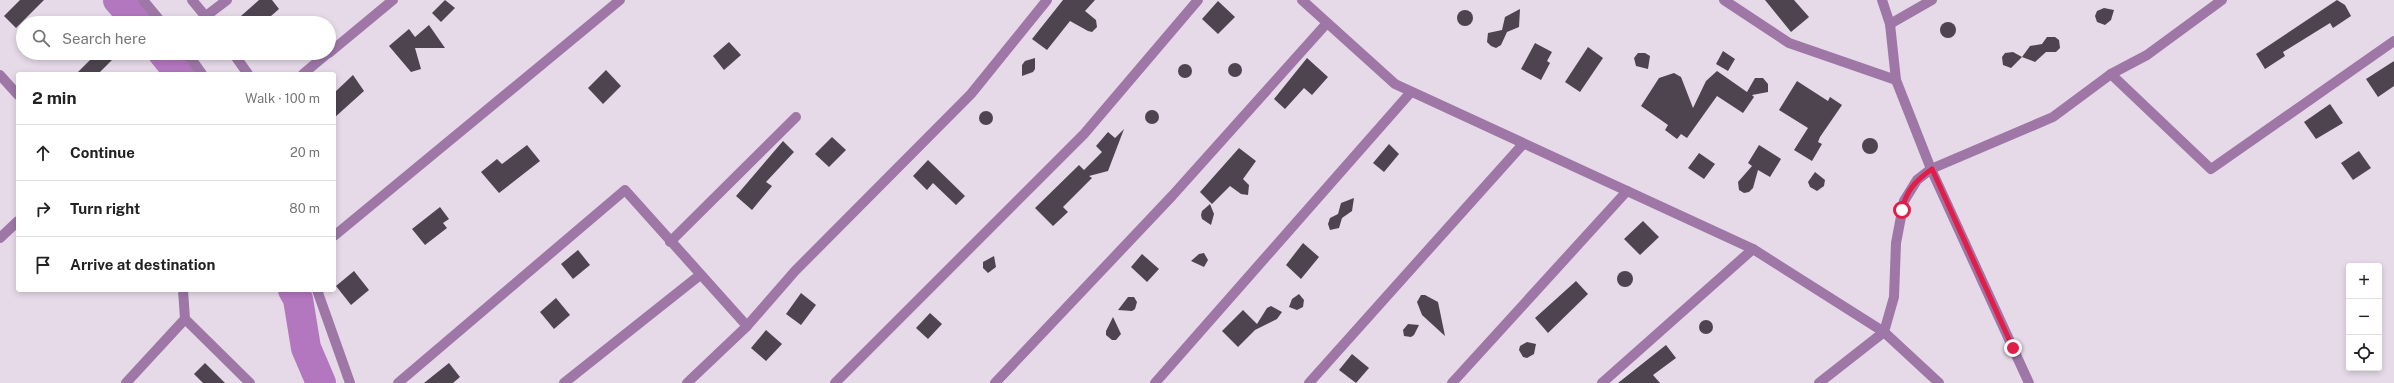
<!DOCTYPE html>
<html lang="en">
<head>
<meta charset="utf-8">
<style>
	:root { --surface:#fff; --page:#f6f6f6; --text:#222; --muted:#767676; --line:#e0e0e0 }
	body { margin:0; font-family:"Public Sans",sans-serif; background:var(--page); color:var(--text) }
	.controls { position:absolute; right:12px; bottom:12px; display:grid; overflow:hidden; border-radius:4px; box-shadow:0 2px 6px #0003 }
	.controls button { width:36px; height:36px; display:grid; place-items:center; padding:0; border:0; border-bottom:1px solid var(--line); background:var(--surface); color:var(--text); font:20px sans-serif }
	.stop { position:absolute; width:12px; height:12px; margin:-9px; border:3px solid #e11d48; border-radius:50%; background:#fff }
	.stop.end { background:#e11d48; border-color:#fff; box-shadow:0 1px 4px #0008 }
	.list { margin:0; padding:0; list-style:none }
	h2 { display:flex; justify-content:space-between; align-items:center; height:52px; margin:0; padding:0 16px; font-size:17px }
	h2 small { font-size:13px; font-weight:400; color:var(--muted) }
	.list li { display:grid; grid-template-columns:26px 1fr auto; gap:12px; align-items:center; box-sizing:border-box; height:56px; padding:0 16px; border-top:1px solid var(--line) }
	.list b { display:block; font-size:15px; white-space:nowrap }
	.list em { font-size:13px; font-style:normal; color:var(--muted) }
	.icon { flex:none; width:22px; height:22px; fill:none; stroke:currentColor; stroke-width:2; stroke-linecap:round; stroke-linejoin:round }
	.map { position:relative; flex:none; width:2394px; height:383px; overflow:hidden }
	.search { position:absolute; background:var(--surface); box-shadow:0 2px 6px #0003; left:16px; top:16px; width:320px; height:44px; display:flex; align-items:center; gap:10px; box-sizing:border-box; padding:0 14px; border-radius:22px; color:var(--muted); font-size:15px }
	.panel { position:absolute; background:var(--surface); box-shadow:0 2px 6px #0003; left:16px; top:72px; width:320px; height:220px; border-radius:4px }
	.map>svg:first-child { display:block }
</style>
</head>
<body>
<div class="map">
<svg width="2394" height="383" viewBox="0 0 2394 383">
	<rect width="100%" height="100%" fill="#e6dae8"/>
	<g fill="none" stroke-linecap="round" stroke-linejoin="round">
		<g stroke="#b377c0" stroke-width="30">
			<path d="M118,0L138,23"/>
			<path d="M163,53L180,74"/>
			<path d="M293,290L298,299L306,348L321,383"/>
		</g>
	</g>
	<g fill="#4d444f">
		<path d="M20,0H44L16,28L4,16Z"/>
		<path d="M259,0H272L279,9L263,23H233Z"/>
		<path d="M445,0L455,8L441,22L432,13Z"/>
		<path d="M1063,0H1095L1085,11L1096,20L1097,27L1092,32L1088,31L1070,21L1047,50L1032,39Z"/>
		<path d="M1765,0H1794L1809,17L1791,32Z"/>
		<path d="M2337,0L2345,5L2351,16L2333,28L2330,23L2283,52L2285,56L2265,69L2256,54Z"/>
		<path d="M1218,1L1235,17L1218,34L1202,19Z"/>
		<path d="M2104,8L2114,10L2111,20L2105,25L2097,22L2095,16L2097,11Z"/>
		<path d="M1520,9L1519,27L1507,32L1501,45L1496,48L1491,46L1487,42L1488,33L1502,30L1505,17Z"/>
		<circle cx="1465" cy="18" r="8"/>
		<circle cx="1948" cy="30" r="8"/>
		<path d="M429,25L445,48H415L421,69L411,72L389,46L409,29L415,37Z"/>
		<path d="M2047,37H2055L2059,40L2060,48L2056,52H2046L2035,62L2022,57L2011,68L2003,65L2002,57L2005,53L2013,52L2022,57L2030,46L2042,44Z"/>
		<path d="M729,42L741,55L724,70L713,56Z"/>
		<path d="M1535,43L1552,52L1547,61L1550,63L1541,80L1521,69Z"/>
		<path d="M1588,47L1603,58L1580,92L1565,82Z"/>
		<path d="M1723,51L1735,59L1728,71L1716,64Z"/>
		<path d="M97,53H119L98,74H76Z"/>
		<path d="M1638,53H1645L1650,56L1648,69L1636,66L1634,58Z"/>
		<path d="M1035,58V69L1033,72L1022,76V65L1025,61Z"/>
		<path d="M1307,58L1328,77L1312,95L1304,88L1285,109L1274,99Z"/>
		<path d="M2394,61V86L2378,97L2366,79Z"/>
		<circle cx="1235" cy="70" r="7"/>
		<circle cx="1185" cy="71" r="7"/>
		<path d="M606,70L621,86L603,104L588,88Z"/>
		<path d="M1717,71L1747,92L1755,78H1763L1768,84V92L1752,95L1754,97L1743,113L1717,96L1687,138L1681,134L1677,139L1665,130L1668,125L1641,106L1659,78L1674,73L1681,77L1693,108L1706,81Z"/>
		<path d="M353,75L364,91L334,118V93Z"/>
		<path d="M1797,81L1828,101L1830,97L1842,105L1820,137L1818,142L1822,144L1812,161L1794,150L1808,128L1779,110Z"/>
		<path d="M2330,104L2343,123L2316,139L2304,122Z"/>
		<circle cx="1152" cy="117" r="7"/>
		<circle cx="986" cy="118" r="7"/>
		<path d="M1124,129L1108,171L1089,176L1092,178L1063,207L1068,212L1053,226L1035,208L1079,165L1084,170L1102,152L1096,146L1108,132L1115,138Z"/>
		<path d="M832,137L846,150L829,167L815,154Z"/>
		<circle cx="1870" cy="146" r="8"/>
		<path d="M783,141L794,152L766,182L772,186L752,210L736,196Z"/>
		<path d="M1389,144L1399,154L1384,172L1373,163Z"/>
		<path d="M527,145L540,161L499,193L481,172L497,159L502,164Z"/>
		<path d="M1759,145L1781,159L1770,177L1758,170L1753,188L1749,192L1744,193L1739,190L1738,182L1752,166L1748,163Z"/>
		<path d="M1239,148L1256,161L1243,179L1249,185L1248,195L1241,194L1230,186L1212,204L1200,192Z"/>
		<path d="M2359,151L2371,168L2353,180L2341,163Z"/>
		<path d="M1699,153L1715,164L1704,179L1688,168Z"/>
		<path d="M928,160L965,196L956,205L933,183L927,190L913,176Z"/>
		<path d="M1815,172L1825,180L1824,186L1817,191L1810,187L1808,182Z"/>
		<path d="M1354,198L1352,211L1342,218L1339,228L1330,230L1328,224L1330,218L1338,214L1341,203Z"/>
		<path d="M1210,204L1214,214L1211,225L1202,219L1201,215L1202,211Z"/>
		<path d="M440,207L449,219L443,223L447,228L425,245L412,229Z"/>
		<path d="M1643,221L1659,237L1640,255L1624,239Z"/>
		<path d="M1303,243L1319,257L1301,279L1286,265Z"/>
		<path d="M578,250L590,265L573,279L561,264Z"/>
		<path d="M1204,253L1208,260L1204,267L1191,261L1199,254Z"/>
		<path d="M1142,254L1159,269L1147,282L1131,267Z"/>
		<path d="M994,256L996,267L988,273L983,268V262Z"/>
		<path d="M354,271L369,290L351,305L336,286Z"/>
		<circle cx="1625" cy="279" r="8"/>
		<path d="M1576,281L1588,294L1548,333L1535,318Z"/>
		<path d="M801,293L816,305L801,325L786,314Z"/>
		<path d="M1299,294L1304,300L1303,307L1297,310L1289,307L1292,299Z"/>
		<path d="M1421,295H1425L1438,302L1445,336L1422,315L1417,302Z"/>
		<path d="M1128,297H1134L1137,302L1135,309L1132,311L1118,310Z"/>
		<path d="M556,298L570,315L554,329L540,312Z"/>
		<path d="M1271,306L1282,312L1277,319L1255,330L1238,347L1222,331L1243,310L1257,324L1267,308Z"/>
		<path d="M930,313L942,324L928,339L916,328Z"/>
		<path d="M1113,317L1121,334L1116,340H1112L1106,335V331Z"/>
		<circle cx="1706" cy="327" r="7"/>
		<path d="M1408,324L1419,325L1414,335L1411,337L1404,336L1403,330Z"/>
		<path d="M766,330L782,344L766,361L751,348Z"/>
		<path d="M1527,342L1536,344L1534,354L1527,358L1523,357L1519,350L1520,346Z"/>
		<path d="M1666,345L1676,358L1653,375L1660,383H1618Z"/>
		<path d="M1352,354L1369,368L1356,383L1339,370Z"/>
		<path d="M205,363L225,383H203L194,374Z"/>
		<path d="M449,363L460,377L453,383H424Z"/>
	</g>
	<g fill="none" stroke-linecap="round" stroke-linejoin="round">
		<g stroke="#9e77a7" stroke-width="10">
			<path d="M143,0L162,23"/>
			<path d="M192,0L211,23"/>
			<path d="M1302,0L1395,84L1753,249L1884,332L1939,383"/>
			<path d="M1724,0L1789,43L1896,80"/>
			<path d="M1882,0L1890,24L1896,80L1931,169L2029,383"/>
			<path d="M206,16L227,0"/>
			<path d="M1890,24L1932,0"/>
			<path d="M187,53L202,74"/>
			<path d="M233,53L248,74"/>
			<path d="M329,53L393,0"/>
			<path d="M303,74L328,53"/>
			<path d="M2111,74L2211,169L2394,41"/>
			<path d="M0,75L18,95"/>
			<path d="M334,236L620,0"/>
			<path d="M0,238L18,221"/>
			<path d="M670,242L796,117"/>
			<path d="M183,290L185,319L250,383"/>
			<path d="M317,290L350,383"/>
			<path d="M126,383L185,319"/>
			<path d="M398,383L625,190L747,326"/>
			<path d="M564,383L700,275"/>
			<path d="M687,383L747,326L795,271L971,94L1047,0"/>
			<path d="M835,383L1084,134L1198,0"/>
			<path d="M995,383L1172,196L1327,23"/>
			<path d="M1155,383L1411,92"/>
			<path d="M1309,383L1523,144"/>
			<path d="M1452,383L1627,191"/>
			<path d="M1602,383L1753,249"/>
			<path d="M1819,383L1884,332L1894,297L1896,243L1904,201L1917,180L1931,169L2053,117L2111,74L2147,55L2222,0"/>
		</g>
	</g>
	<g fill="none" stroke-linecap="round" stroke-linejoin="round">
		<path stroke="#e11d48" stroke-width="5" d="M1902,210C1906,191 1915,181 1932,169L2013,348"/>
	</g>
</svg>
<div class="controls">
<button>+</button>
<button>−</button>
<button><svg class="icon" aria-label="locate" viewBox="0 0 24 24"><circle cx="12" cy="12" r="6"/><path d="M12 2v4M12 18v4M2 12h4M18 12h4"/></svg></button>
</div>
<div class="stop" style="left:1902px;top:210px"></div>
<div class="stop end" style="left:2013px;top:348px"></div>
<div class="search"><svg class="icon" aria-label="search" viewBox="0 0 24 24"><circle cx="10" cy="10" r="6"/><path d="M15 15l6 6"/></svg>Search here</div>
<section class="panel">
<h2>2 min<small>Walk · 100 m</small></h2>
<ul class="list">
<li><svg class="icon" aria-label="ahead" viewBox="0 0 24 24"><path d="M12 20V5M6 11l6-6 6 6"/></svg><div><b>Continue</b></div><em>20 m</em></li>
<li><svg class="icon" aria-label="right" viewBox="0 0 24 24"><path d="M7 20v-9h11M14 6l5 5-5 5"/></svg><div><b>Turn right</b></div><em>80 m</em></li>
<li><svg class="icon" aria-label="arrive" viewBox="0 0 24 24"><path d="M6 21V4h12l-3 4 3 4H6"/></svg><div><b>Arrive at destination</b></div></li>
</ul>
</section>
</div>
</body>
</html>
